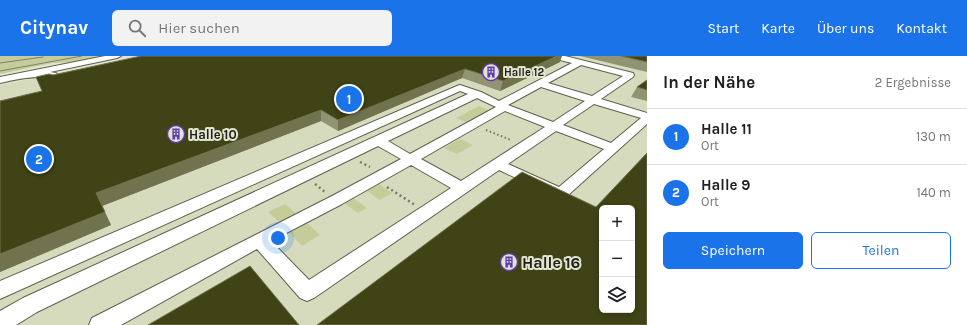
<!DOCTYPE html>
<html lang="de">
<head>
<meta charset="utf-8">
<style>
	:root { --surface:#fff; --page:#f2f2f2; --text:#202124; --muted:#757577; --line:#e0e0e0; --accent:#1a73e8 }
	body { margin:0; font-family:Karla,sans-serif; background:var(--page); color:var(--text) }
	.controls { position:absolute; right:12px; bottom:12px; display:grid; overflow:hidden; border-radius:6px; box-shadow:0 2px 6px #0003 }
	.controls button { width:36px; height:36px; display:grid; place-items:center; padding:0; border:0; border-bottom:1px solid var(--line); background:var(--surface); color:var(--text); font:20px sans-serif }
	.you { position:absolute; left:278px; top:182px; width:14px; height:14px; margin:-10px; border:3px solid #fff; border-radius:50%; background:#1a73e8; box-shadow:0 0 0 6px #1a73e833 }
	.badge { display:grid; place-items:center; width:26px; height:26px; border-radius:50%; background:var(--accent); color:#fff; font-size:13px; font-weight:700 }
	.pin { position:absolute; translate:-50% -50%; border:2px solid #fff; box-shadow:0 1px 4px #0006 }
	.list { margin:0; padding:0; list-style:none }
	h2 { display:flex; justify-content:space-between; align-items:center; height:52px; margin:0; padding:0 16px; font-size:17px }
	h2 small { font-size:13px; font-weight:400; color:var(--muted) }
	.list li { display:grid; grid-template-columns:26px 1fr auto; gap:12px; align-items:center; box-sizing:border-box; height:56px; padding:0 16px; border-top:1px solid var(--line) }
	.list b { display:block; font-size:15px; white-space:nowrap }
	.list p { margin:0; font-size:13px; white-space:nowrap; color:var(--muted) }
	.list em { font-size:13px; font-style:normal; color:var(--muted) }
	.actions { display:flex; gap:8px; padding:12px 16px }
	.actions a { flex:1; padding:9px 0; border:1px solid var(--accent); border-radius:6px; text-align:center; font-size:14px; color:var(--accent) }
	.actions .main { background:var(--accent); color:#fff }
	.icon { flex:none; width:22px; height:22px; fill:none; stroke:currentColor; stroke-width:2; stroke-linecap:round; stroke-linejoin:round }
	.map { position:relative; flex:none; width:647px; height:269px; overflow:hidden }
	header { display:flex; align-items:center; gap:24px; box-sizing:border-box; height:56px; padding:0 20px; background:var(--accent); color:#fff }
	header strong { font-size:19px }
	nav { display:flex; gap:22px; margin-inline-start:auto; font-size:14px }
	.search { width:280px; height:36px; background:var(--page); display:flex; align-items:center; gap:10px; box-sizing:border-box; padding:0 14px; border-radius:6px; color:var(--muted); font-size:15px }
	main { display:flex }
	aside { flex:1; background:var(--surface) }
	.map>svg:first-child { display:block }
</style>
</head>
<body>
<header>
<strong>Citynav</strong>
<div class="search"><svg class="icon" aria-label="search" viewBox="0 0 24 24"><circle cx="10" cy="10" r="6"/><path d="M15 15l6 6"/></svg>Hier suchen</div>
<nav><a>Start</a><a>Karte</a><a>Über uns</a><a>Kontakt</a></nav>
</header>
<main>
<div class="map">
<svg width="647" height="269" viewBox="0 0 647 269">
	<rect width="100%" height="100%" fill="#e1e4cf"/>
	<path fill="#d7dbbe" fill-rule="evenodd" d="M147,0H647V269H0V29ZM602,152H632V254H602Z"/>
	<g fill="#c6cc98">
		<path d="M0,0H109L80,6L52,7L0,18Z"/>
		<path d="M479,50L491,55L468,67L456,62Z"/>
		<path d="M460,83L473,89L457,98L444,92Z"/>
		<path d="M379,128L392,137L380,144L367,135Z"/>
		<path d="M353,142L367,152L358,157L344,147Z"/>
		<path d="M285,148L297,158L280,167L268,156Z"/>
		<path d="M307,167L320,179L302,190L290,177Z"/>
	</g>
	<g fill="none" stroke-linecap="round" stroke-linejoin="round">
		<g stroke="#5e604e" stroke-width="2">
			<g id="minor">
				<path d="M105,0H121L117,2L50,16L56,17L59,21L64,19L69,22C63,28 55,28 50,21C33,20 17,23 0,27V21Z"/>
				<path d="M551,0H565L633,17L634,19L633,21L601,43L647,57V68L566,141L561,143L556,141L499,114L314,242L307,245L300,242L257,193L121,269H89L92,262L332,140L401,103L378,90L37,256L16,269H0V255L23,242L468,38L460,35L0,243V225L457,30L460,29L481,36L499,45L572,7L552,2ZM581,9L623,20L592,40L548,27ZM541,31L585,45L553,66L508,49ZM477,42L496,51L410,98L388,85ZM594,48L641,62L611,87L563,69ZM505,55L545,71L461,125L421,103ZM556,75L604,93L559,131L508,108ZM411,109L451,132L309,224L271,185L342,148Z"/>
			</g>
		</g>
		<path stroke="#77796b" stroke-width="2" stroke-dasharray="1.5 2.5" stroke-linecap="butt" d="M486,74L511,84"/>
		<g stroke="#77796b" stroke-width="2.5" stroke-dasharray="2 3" stroke-linecap="butt">
			<path d="M360,106L370,111"/>
			<path d="M315,128L325,136"/>
			<path d="M387,131L415,149"/>
		</g>
		<use href="#minor" fill="#fff" fill-rule="evenodd"/>
		<g stroke="#7e8072" stroke-width="1">
			<path d="M0,7L43,1"/>
			<path d="M0,15L82,0"/>
		</g>
	</g>
	<g fill="#909472">
		<path d="M580,0H647V16Z"/>
		<path d="M560,6L500,35L462,22L338,75L321,65L102,150L111,169L0,216V45L42,35L53,19Z"/>
		<path d="M647,24V45L631,41L637,31Z"/>
	</g>
	<g fill="#70734d">
		<path d="M557,0H562L560,6L500,35L503,25Z"/>
		<path d="M465,13L462,22L338,75V64Z"/>
		<path d="M321,54V65L102,150L111,169L0,216V198L96,137Z"/>
	</g>
	<g fill="#404315" stroke="#70734d" fill-rule="evenodd">
		<path d="M141,0H557L503,25L465,13L338,64L321,54L96,137L105,156L0,198V45L42,35L36,21L49,18L53,19Z"/>
		<path d="M621,0H647V6Z"/>
		<path d="M647,24V34L637,31Z"/>
		<path d="M647,97V269H317L522,116L596,151ZM602,152H632V254H602Z"/>
		<path d="M250,210L299,269H148Z"/>
	</g>
	<defs>
		<g id="building-ring" transform="scale(0.9)"><circle r="9.5" fill="#e1e4cf" stroke="#613ab2" stroke-width="1.5"/><path d="M-4-6H4V6H1V3H-1V6H-4ZM-2.5-4.3h1.7v1.8h-1.7ZM.8-4.3h1.7v1.8H.8ZM-2.5-1h1.7V.8h-1.7ZM.8-1h1.7V.8H.8Z" fill="#613ab2"/></g>
	</defs>
	<g fill-rule="evenodd">
		<use href="#building-ring" x="491" y="16"/>
		<use href="#building-ring" x="176" y="78"/>
		<use href="#building-ring" x="509" y="206"/>
	</g>
	<g text-anchor="middle" stroke-width="4" stroke-linejoin="round" paint-order="stroke">
		<g font-size="11" font-weight="bold" fill="#202119" stroke="#e1e4cf" text-anchor="start">
			<text x="504" y="20">Halle 12</text>
		</g>
		<g font-size="13" font-weight="bold" fill="#202119" stroke="#e1e4cf" text-anchor="start">
			<text x="189" y="83">Halle 10</text>
		</g>
		<g font-size="16" font-weight="bold" fill="#202119" stroke="#e1e4cf" text-anchor="start">
			<text x="522" y="212">Halle 16</text>
		</g>
	</g>
</svg>
<div class="controls">
<button>+</button>
<button>−</button>
<button><svg class="icon" aria-label="layers" viewBox="0 0 24 24"><path d="M12 4l9 5-9 5-9-5zM3 14l9 5 9-5"/></svg></button>
</div>
<div class="you"></div>
<div class="pin badge" style="left:349px;top:43px">1</div>
<div class="pin badge" style="left:39px;top:103px">2</div>
</div>
<aside>
<h2>In der Nähe<small>2 Ergebnisse</small></h2>
<ul class="list">
<li><span class="badge">1</span><div><b>Halle 11</b><p>Ort</p></div><em>130 m</em></li>
<li><span class="badge">2</span><div><b>Halle 9</b><p>Ort</p></div><em>140 m</em></li>
</ul>
<div class="actions"><a class="main">Speichern</a><a>Teilen</a></div>
</aside>
</main>
</body>
</html>
